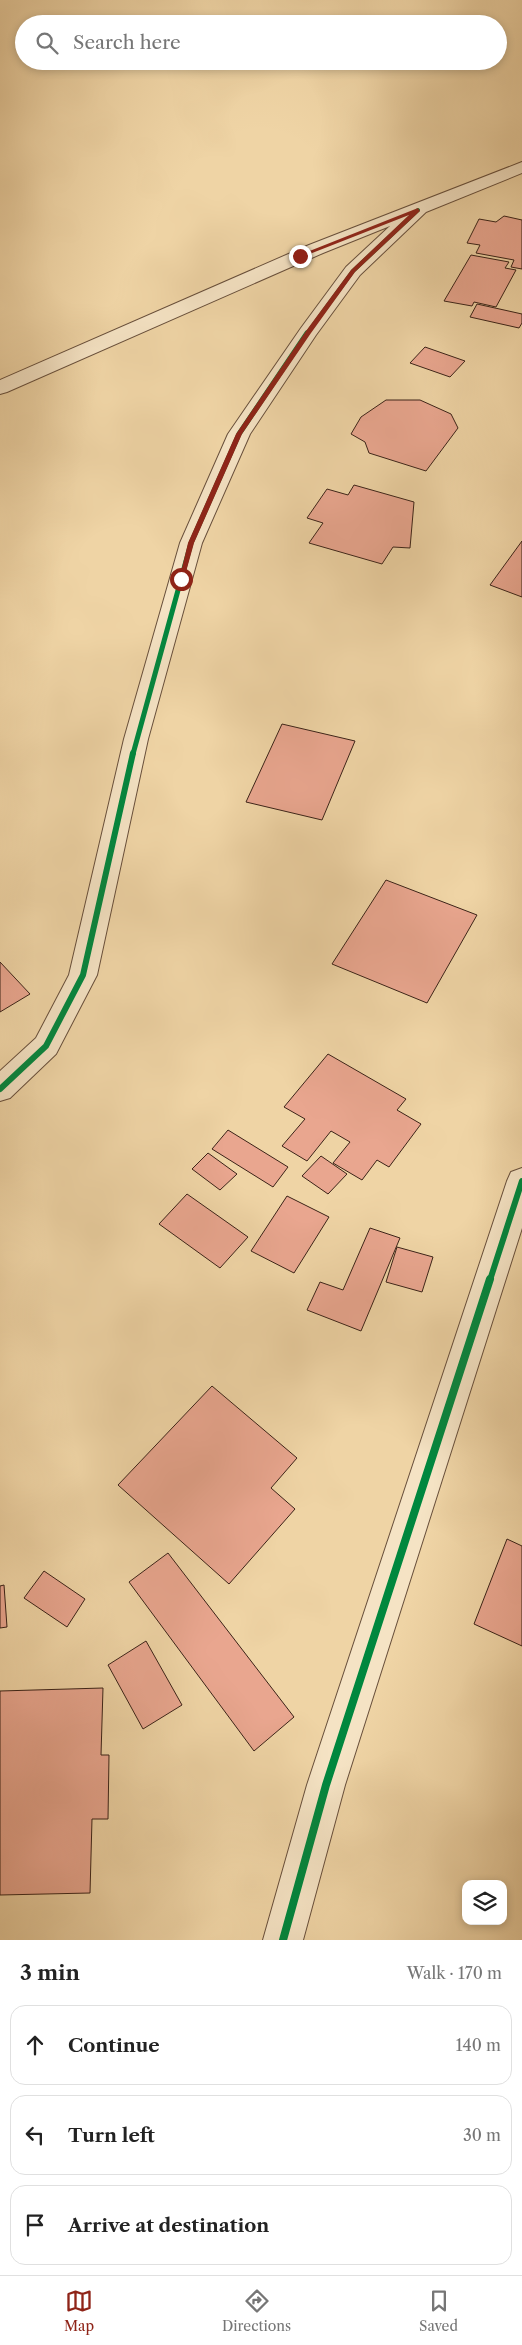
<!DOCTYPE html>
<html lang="en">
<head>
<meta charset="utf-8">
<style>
	:root { --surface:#fff; --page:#f6f6f6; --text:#222; --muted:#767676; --line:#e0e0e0; --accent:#8f2418 }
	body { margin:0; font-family:"Libre Caslon Text",serif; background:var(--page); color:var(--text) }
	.controls { position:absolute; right:15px; bottom:15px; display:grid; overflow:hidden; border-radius:10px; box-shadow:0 2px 8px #0003 }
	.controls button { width:45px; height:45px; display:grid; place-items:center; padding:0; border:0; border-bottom:1px solid var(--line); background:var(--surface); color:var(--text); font:25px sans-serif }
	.stop { position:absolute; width:15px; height:15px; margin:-11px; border:4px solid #8f2418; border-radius:50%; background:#fff }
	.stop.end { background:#8f2418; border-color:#fff; box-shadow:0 1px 5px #0008 }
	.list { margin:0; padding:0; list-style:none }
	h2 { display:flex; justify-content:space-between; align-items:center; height:65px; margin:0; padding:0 20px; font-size:21px }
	h2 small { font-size:16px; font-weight:400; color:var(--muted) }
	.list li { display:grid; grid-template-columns:32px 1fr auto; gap:15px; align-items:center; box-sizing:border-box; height:80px; margin:0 10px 10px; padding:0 10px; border:1px solid var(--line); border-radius:15px }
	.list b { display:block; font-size:19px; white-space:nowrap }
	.list em { font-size:16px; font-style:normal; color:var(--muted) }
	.icon { flex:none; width:28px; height:28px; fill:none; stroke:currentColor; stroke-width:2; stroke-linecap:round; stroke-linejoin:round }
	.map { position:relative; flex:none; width:522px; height:1940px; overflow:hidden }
	.search { position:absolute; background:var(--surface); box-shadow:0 2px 8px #0003; left:15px; right:15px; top:15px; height:55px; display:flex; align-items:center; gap:12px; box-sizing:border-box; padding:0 18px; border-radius:28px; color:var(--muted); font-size:19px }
	.sheet { height:335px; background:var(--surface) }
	nav { display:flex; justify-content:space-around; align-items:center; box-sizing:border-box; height:70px; border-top:1px solid var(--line); background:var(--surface); font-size:14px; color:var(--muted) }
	nav a { display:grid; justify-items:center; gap:2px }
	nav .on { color:var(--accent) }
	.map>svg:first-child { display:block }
</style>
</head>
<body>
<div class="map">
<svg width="522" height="1940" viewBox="0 0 522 1940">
	<rect width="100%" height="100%" fill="#efd4a5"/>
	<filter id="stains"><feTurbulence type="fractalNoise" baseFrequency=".004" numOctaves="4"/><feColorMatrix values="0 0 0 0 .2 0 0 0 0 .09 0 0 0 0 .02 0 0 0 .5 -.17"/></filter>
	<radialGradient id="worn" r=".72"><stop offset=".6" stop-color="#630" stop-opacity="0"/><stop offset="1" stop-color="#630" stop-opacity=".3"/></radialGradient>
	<g fill="#e9a68f" stroke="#3b2318">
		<path d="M504,216L522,220V269L511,267L514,260L476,253L480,245L467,243L479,219L496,222Z"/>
		<path d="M471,255L509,262L505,268L516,270L496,307L474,302L472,306L444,301Z"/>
		<path d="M477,304L522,314V323L519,328L470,317Z"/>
		<path d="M425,347L465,361L450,377L410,363Z"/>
		<path d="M386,400H420L451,414L458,428L426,471L369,453L365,442L351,434L361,417Z"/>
		<path d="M354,485L414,502L410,548L393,547L382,564L309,543L323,523L307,518L327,489L348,495Z"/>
		<path d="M522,541V597L490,585Z"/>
		<path d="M282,724L355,741L322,820L246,802Z"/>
		<path d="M386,880L477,915L427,1003L332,964Z"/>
		<path d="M0,962L30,994L0,1012Z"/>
		<path d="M328,1054L406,1099L397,1110L421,1124L389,1167L377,1160L362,1180L333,1163L350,1142L331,1131L307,1161L282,1146L305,1119L284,1107Z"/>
		<path d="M228,1130L288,1167L273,1187L212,1149Z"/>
		<path d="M208,1153L237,1174L220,1190L192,1169Z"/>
		<path d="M321,1156L347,1174L328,1194L302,1176Z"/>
		<path d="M187,1194L248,1237L220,1268L159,1224Z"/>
		<path d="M287,1196L329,1217L294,1273L251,1251Z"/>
		<path d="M370,1228L400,1238L361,1331L307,1310L320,1282L343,1290Z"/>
		<path d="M397,1247L433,1257L422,1292L386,1282Z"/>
		<path d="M212,1386L297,1458L271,1488L295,1509L229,1584L118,1485Z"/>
		<path d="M507,1539L522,1546V1646L474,1624Z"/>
		<path d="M168,1553L294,1717L254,1751L129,1582Z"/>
		<path d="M44,1571L85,1599L67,1627L24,1598Z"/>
		<path d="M4,1585L7,1627L0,1628V1586Z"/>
		<path d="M146,1641L182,1705L143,1729L108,1665Z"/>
		<path d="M103,1688L101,1755H109L108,1819H92L90,1893L0,1895V1691Z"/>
	</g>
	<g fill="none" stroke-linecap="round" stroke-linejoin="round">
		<g stroke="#684f3b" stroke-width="2">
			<g id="minor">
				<path d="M522,162V173L426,212L360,275L316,335L250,434L202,543L148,739L97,975L56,1054L10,1098L0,1101V1071L36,1038L69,975L124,739L180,543L228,434L301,328L346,267L390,226L323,253L7,392L0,394V380L309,245Z"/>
				<path d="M522,1168V1228L345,1785L303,1940H263L307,1785L507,1181L511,1172Z"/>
			</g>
		</g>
		<use href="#minor" fill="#f5e3c4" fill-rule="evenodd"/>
		<g stroke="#f5e3c4" stroke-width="5.5">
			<path id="cycleway-far3" d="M306,335L353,271L418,210"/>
		</g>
		<g stroke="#f5e3c4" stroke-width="8">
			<path id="cycleway-far2" d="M133,754L191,543L239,434L307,333"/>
		</g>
		<g stroke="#f5e3c4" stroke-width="9">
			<g id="cycleway-far1">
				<path d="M0,1089L46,1046L83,975L133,753"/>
				<path d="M490,1280L522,1181"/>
			</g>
		</g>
		<g stroke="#f5e3c4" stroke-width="11">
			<path id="cycleway" d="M283,1940L326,1785L490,1279"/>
		</g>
		<use href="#cycleway-far3" stroke="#00873e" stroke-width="4"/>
		<use href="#cycleway-far2" stroke="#00873e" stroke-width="5"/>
		<use href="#cycleway-far1" stroke="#00873e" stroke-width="6"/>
		<use href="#cycleway" stroke="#00873e" stroke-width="8"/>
	</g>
	<path fill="#8f2418" d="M418,208L420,211L355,272L311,333L242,434L194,543L184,579L179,580L188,543L236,434L306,331L351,270L409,215L302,257L297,256Z"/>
	<rect width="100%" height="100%" filter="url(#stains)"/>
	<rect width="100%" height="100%" fill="url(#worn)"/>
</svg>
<div class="controls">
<button><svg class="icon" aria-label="layers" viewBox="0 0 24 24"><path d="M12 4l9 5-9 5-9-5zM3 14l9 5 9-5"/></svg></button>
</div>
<div class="stop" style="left:181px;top:579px"></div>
<div class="stop end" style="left:300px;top:256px"></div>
<div class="search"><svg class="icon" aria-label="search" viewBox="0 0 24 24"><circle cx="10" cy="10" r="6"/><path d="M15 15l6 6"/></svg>Search here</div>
</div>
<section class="sheet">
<h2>3 min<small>Walk · 170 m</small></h2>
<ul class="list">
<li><svg class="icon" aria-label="ahead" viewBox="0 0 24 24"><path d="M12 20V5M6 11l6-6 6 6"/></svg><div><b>Continue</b></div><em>140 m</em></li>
<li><svg class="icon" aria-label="left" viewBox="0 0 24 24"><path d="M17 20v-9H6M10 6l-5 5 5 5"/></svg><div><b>Turn left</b></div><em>30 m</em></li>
<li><svg class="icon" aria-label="arrive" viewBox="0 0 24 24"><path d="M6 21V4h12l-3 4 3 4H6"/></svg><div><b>Arrive at destination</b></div></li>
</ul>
</section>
<nav>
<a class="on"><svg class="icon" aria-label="map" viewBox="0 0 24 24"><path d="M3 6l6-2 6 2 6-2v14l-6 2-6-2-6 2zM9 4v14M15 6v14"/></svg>Map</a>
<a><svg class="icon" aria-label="directions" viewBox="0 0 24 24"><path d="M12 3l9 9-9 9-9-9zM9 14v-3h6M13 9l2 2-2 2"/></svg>Directions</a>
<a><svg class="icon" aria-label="saved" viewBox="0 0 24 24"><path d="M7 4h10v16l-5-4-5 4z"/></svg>Saved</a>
</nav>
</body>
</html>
